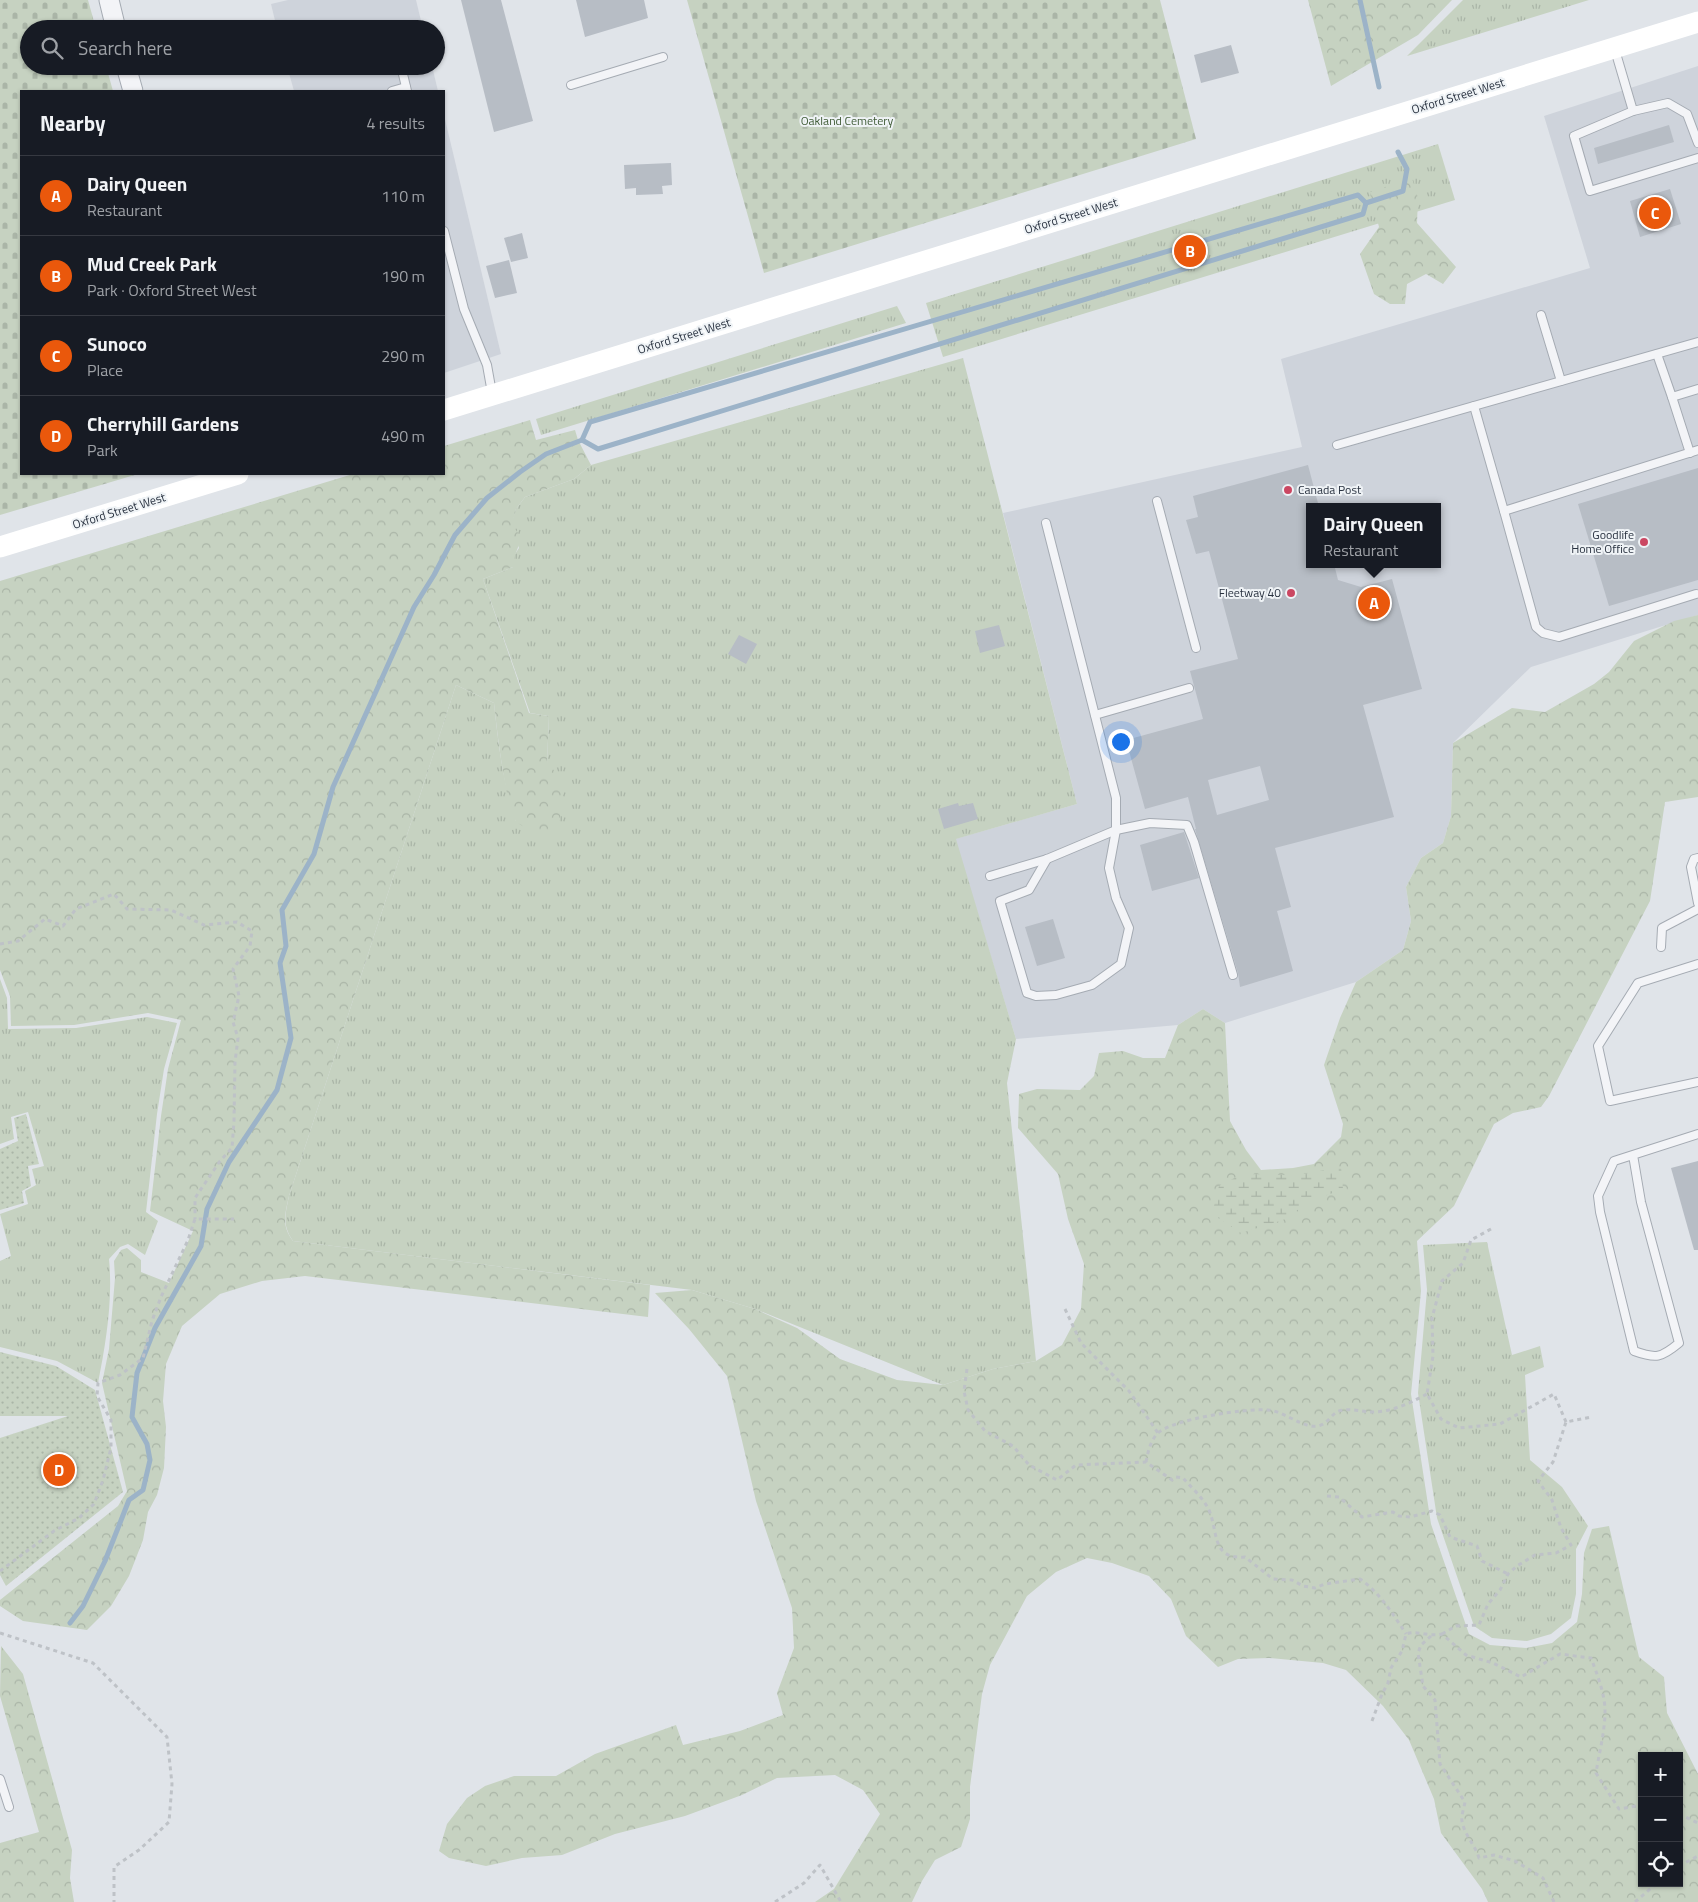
<!DOCTYPE html>
<html lang="en">
<head>
<meta charset="utf-8">
<style>
	:root { --surface:#171b24; --page:#242831; --text:#f1f3f6; --muted:#9ea1a6; --line:#363941; --accent:#ea580c }
	body { margin:0; font-family:"Titillium Web",sans-serif; background:var(--page); color:var(--text) }
	.controls { position:absolute; right:15px; bottom:15px; display:grid; overflow:hidden; border-radius:0px; box-shadow:0 1px 4px #0004 }
	.controls button { width:45px; height:45px; display:grid; place-items:center; padding:0; border:0; border-bottom:1px solid var(--line); background:var(--surface); color:var(--text); font:25px sans-serif }
	.you { position:absolute; left:1120px; top:741px; width:18px; height:18px; margin:-12px; border:4px solid #fff; border-radius:50%; background:#1a73e8; box-shadow:0 0 0 8px #1a73e833 }
	.badge { display:grid; place-items:center; width:32px; height:32px; border-radius:50%; background:var(--accent); color:#fff; font-size:16px; font-weight:700 }
	.pin { position:absolute; translate:-50% -50%; border:2px solid #fff; box-shadow:0 1px 5px #0006 }
	.popup { position:absolute; left:1306px; top:503px; width:135px; height:65px; box-sizing:border-box; display:grid; place-content:center; border-radius:0px; background:var(--surface); filter:drop-shadow(0 1px 4px #0005); font-size:16px; white-space:nowrap; color:var(--muted) }
	.popup b { font-size:19px; color:var(--text) }
	.popup::after { content:''; position:absolute; left:50%; top:100%; margin-left:-10px; border:10px solid transparent; border-top-color:var(--surface) }
	.list { margin:0; padding:0; list-style:none }
	h2 { display:flex; justify-content:space-between; align-items:center; height:65px; margin:0; padding:0 20px; font-size:21px }
	h2 small { font-size:16px; font-weight:400; color:var(--muted) }
	.list li { display:grid; grid-template-columns:32px 1fr auto; gap:15px; align-items:center; box-sizing:border-box; height:80px; padding:0 20px; border-top:1px solid var(--line) }
	.list b { display:block; font-size:19px; white-space:nowrap }
	.list p { margin:0; font-size:16px; white-space:nowrap; color:var(--muted) }
	.list em { font-size:16px; font-style:normal; color:var(--muted) }
	.icon { flex:none; width:28px; height:28px; fill:none; stroke:currentColor; stroke-width:2; stroke-linecap:round; stroke-linejoin:round }
	.map { position:relative; flex:none; width:1698px; height:1902px; overflow:hidden }
	.search { position:absolute; background:var(--surface); box-shadow:0 1px 4px #0004; left:20px; top:20px; width:425px; height:55px; display:flex; align-items:center; gap:12px; box-sizing:border-box; padding:0 18px; border-radius:28px; color:var(--muted); font-size:19px }
	.panel { position:absolute; background:var(--surface); box-shadow:0 1px 4px #0004; left:20px; top:90px; width:425px; height:385px; border-radius:0px }
	.map>svg:first-child { display:block }
</style>
</head>
<body>
<div class="map">
<svg width="1698" height="1902" viewBox="0 0 1698 1902">
	<defs>
		<pattern id="grass-tufts" width="24" height="20" patternUnits="userSpaceOnUse" patternTransform="scale(1.25)"><rect width="24" height="20" fill="#c6d2c1"/><path d="M3 7l-1-3M5 7V3M7 7l1-3M15 17l-1-3M17 17v-4M19 17l1-3" fill="none" stroke="#aab5a7"/></pattern>
		<pattern id="forest-crowns" width="20" height="18" patternUnits="userSpaceOnUse" patternTransform="scale(1.25)"><rect width="20" height="18" fill="#c6d2c1"/><path d="M2 6a3 3 0 1 1 6 0M12 15a3 3 0 1 1 6 0" fill="none" stroke="#aab5a7"/></pattern>
		<pattern id="wetland-marsh" width="20" height="14" patternUnits="userSpaceOnUse" patternTransform="scale(1.25)"><rect width="20" height="14" fill="#c6d2c1"/><path d="M1 5h8M5 5V1M11 12h8M15 12V8" fill="none" stroke="#aab5a7"/></pattern>
		<pattern id="cemetery-stones" width="16" height="16" patternUnits="userSpaceOnUse" patternTransform="scale(1.25)"><rect width="16" height="16" fill="#c6d2c1"/><path d="M2 7V4a2 2 0 0 1 4 0v3zM10 15v-3a2 2 0 0 1 4 0v3z" fill="#aab5a7"/></pattern>
		<pattern id="garden-dots" width="8" height="8" patternUnits="userSpaceOnUse" patternTransform="scale(1.25)"><rect width="8" height="8" fill="#c6d2c1"/><path d="M2 2h.1M6 6h.1" fill="none" stroke="#aab5a7" stroke-width="1.8" stroke-linecap="round"/></pattern>
	</defs>
	<rect width="100%" height="100%" fill="#e0e4e9"/>
	<g fill="#ced3db" fill-rule="evenodd">
		<path d="M288,0H416L423,29H277L271,4Z"/>
		<path d="M287,66H432L438,91H294Z"/>
		<path d="M1698,66V615L1531,667L1453,743L1451,816L1443,843L1421,858L1406,887L1411,921L1403,950L1356,982L1225,1023L1203,1009L1178,1025L1016,1039L955,839L1077,804L1003,513L1302,447L1281,359L1590,268L1544,116ZM1310,507H1438V564H1310Z"/>
		<path d="M444,115L501,354L444,373Z"/>
	</g>
	<g fill="url(#grass-tufts)">
		<path d="M1463,0H1589L1407,56Z"/>
		<path d="M1438,144L1455,200L943,357L926,303Z"/>
		<path d="M897,306L906,323L541,435L536,419Z"/>
		<path d="M963,358L1077,804L956,839L1016,1039L1007,1083L1036,1361L993,1369L943,1385L755,1309L692,1290L293,1241C282,1225 285,1215 289,1196L456,685L494,703C498,742 503,784 516,821L547,763L549,716L530,713L483,579L513,567V557L519,548L511,525L516,509L525,497L574,479L591,465Z"/>
		<path d="M0,979L7,998L8,1029L76,1028L147,1017L177,1023L164,1069L157,1114L146,1212L158,1221L145,1255L128,1244L120,1247L109,1259C113,1300 106,1343 98,1383L57,1361L0,1347V1261L11,1256L0,1214L28,1204L25,1191L36,1185L32,1169L44,1166L28,1112L11,1117L14,1139L0,1144Z"/>
		<path d="M1487,1242L1512,1355L1540,1346L1544,1367L1525,1375L1530,1460L1562,1487L1588,1526L1576,1549V1594L1571,1618L1551,1634L1527,1641L1492,1638L1474,1626L1437,1518L1418,1393L1427,1290L1423,1245Z"/>
	</g>
	<g fill="url(#forest-crowns)" fill-rule="evenodd">
		<path d="M1308,0H1452L1418,35L1331,86Z"/>
		<path d="M1412,178L1418,198L1417,223L1456,267L1443,284L1426,274L1407,284L1405,304H1390L1374,294L1360,254L1379,227L1370,192Z"/>
		<path d="M530,420L536,440L575,430L578,440L591,465L574,479L525,497L516,509L512,525L521,537C519,548 513,556 513,567L483,579L529,713L549,716L547,763L562,779L563,797L559,825L550,837C543,837 521,827 516,821C506,809 496,723 494,703L456,685L289,1196C285,1214 281,1225 293,1241L650,1285L648,1317L305,1276L262,1281L220,1294L182,1326L166,1364L163,1401L166,1427L164,1468L157,1495L148,1512L143,1540L129,1576L111,1606L87,1630L23,1621L0,1606V1600L118,1506L127,1491L102,1383L109,1349L115,1278L114,1261L121,1250L127,1248L141,1260V1272L169,1283L193,1231L150,1211L161,1116L168,1069L181,1020L148,1013L74,1025L11,1026L10,996L0,970V581L353,474H444V446Z"/>
		<path d="M1698,615V797L1665,802L1650,901L1549,1096L1541,1107L1513,1113L1494,1124L1454,1206L1417,1241L1421,1291L1411,1394L1431,1524L1469,1634L1490,1645L1526,1648L1552,1643L1577,1622L1582,1594L1584,1553L1592,1529L1609,1526L1639,1657L1664,1677L1667,1713L1698,1774V1902H1488L1482,1889L1441,1833L1434,1799L1409,1740L1383,1706L1346,1670L1323,1663L1269,1658L1238,1659L1218,1667L1186,1636L1171,1599L1149,1576L1112,1563L1087,1558L1056,1572L1027,1596L990,1665L982,1694L970,1787V1819L961,1847L935,1860L922,1881L912,1902H815L834,1889L880,1814L863,1790L835,1775L777,1778L742,1795L685,1816L615,1834L562,1855L522,1858L486,1866L449,1858L439,1851L447,1824L467,1798L485,1786L514,1776H556L595,1754L676,1725L683,1745L740,1731L783,1715L777,1693L794,1648L792,1608L756,1501L727,1376L689,1329L655,1293L692,1290L755,1309L797,1328L840,1359L897,1380L943,1385L993,1369L1036,1361L1062,1345L1081,1309L1084,1264L1068,1219L1058,1174L1018,1128L1019,1094L1037,1089L1080,1090L1094,1076L1099,1053L1123,1051L1143,1058H1165L1178,1025L1203,1009L1225,1023L1230,1121L1246,1150L1261,1170L1293,1168L1314,1164L1341,1137L1343,1124L1324,1065L1340,1018L1356,982L1403,950L1411,921L1406,887L1421,858L1443,843L1451,816L1453,743L1512,708L1545,712L1594,684L1609,672L1634,641L1674,621ZM1642,1756H1679V1883H1642Z"/>
		<path d="M1,1646L23,1674L72,1850L70,1878L74,1902H0V1843L39,1832L0,1696Z"/>
	</g>
	<path fill="url(#wetland-marsh)" d="M1341,1167L1343,1189L1309,1202L1283,1220L1241,1233L1212,1214L1219,1186L1242,1174L1298,1175Z"/>
	<g fill="url(#cemetery-stones)">
		<path d="M0,0H88L96,29H29V66H106L113,91H21V474H138L0,515Z"/>
		<path d="M687,0H1160L1196,139L764,273Z"/>
	</g>
	<g fill="url(#garden-dots)">
		<path d="M26,1114L39,1164L28,1166L31,1186L22,1191L24,1203L0,1210V1149L18,1141L14,1118Z"/>
		<path d="M0,1352L56,1366L95,1390L123,1492L6,1586L0,1575V1438L68,1416H0Z"/>
	</g>
	<g fill="none" stroke-linecap="round" stroke-linejoin="round">
		<g stroke="#9cb3c8" stroke-width="5">
			<path d="M1360,0L1379,87"/>
			<path d="M1366,203L1403,191L1407,169L1398,152"/>
			<path d="M582,440L598,449L1363,214L1366,203"/>
			<path d="M70,1623L83,1606L105,1561L129,1500L143,1490L150,1460L147,1444L132,1417L137,1373L155,1328L201,1246L207,1209L229,1162L277,1090L291,1038L280,963L286,946L282,910L314,854L333,787L414,607L434,575L455,535L487,498L520,472L546,454L582,440L590,422L1358,195L1366,203"/>
		</g>
	</g>
	<g fill="#b7bdc5" fill-rule="evenodd">
		<path d="M461,0H501L533,121L494,132Z"/>
		<path d="M576,0H644L648,18L585,37Z"/>
		<path d="M1231,45L1239,73L1201,83L1194,55Z"/>
		<path d="M1669,125L1674,142L1598,164L1594,148Z"/>
		<path d="M671,163L672,185L662,186L663,194L636,195V188L625,189L624,165Z"/>
		<path d="M1670,189L1681,224L1640,237L1630,201Z"/>
		<path d="M522,233L528,258L511,262L504,238Z"/>
		<path d="M509,260L517,293L495,298L486,266Z"/>
		<path d="M1308,465L1319,507H1310V564H1334L1338,580L1361,587L1392,579L1422,689L1363,705L1394,817L1275,848L1291,907L1277,911L1293,971L1240,987L1238,973L1195,829H1196L1188,797L1145,809L1126,740L1203,719L1190,671L1238,659L1209,551L1196,554L1186,520L1198,517L1193,496ZM1260,766L1269,800L1217,815L1208,780Z"/>
		<path d="M1698,468V580L1609,606L1578,504Z"/>
		<path d="M999,625L1005,646L980,653L975,631Z"/>
		<path d="M739,635L757,644L746,664L728,654Z"/>
		<path d="M958,803L959,806L973,803L978,819L944,829L938,809Z"/>
		<path d="M1184,832L1199,878L1152,891L1140,845Z"/>
		<path d="M1053,919L1065,958L1037,966L1025,927Z"/>
		<path d="M1698,1161V1250H1694L1671,1168Z"/>
	</g>
	<g fill="none" stroke-linecap="round" stroke-linejoin="round">
		<g stroke="#a5abb3" stroke-width="10">
			<g id="service">
				<path d="M1615,50L1633,111"/>
				<path d="M401,66L407,91"/>
				<path d="M306,69L315,66"/>
				<path d="M571,85L663,57"/>
				<path d="M392,91L406,87"/>
				<path d="M1698,143L1687,114L1668,103L1633,111L1574,136L1590,191L1698,158"/>
				<path d="M444,231L464,309L487,365L492,393"/>
				<path d="M1541,315L1561,381"/>
				<path d="M1657,354L1672,397L1698,389"/>
				<path d="M1672,397L1690,453"/>
				<path d="M1474,406L1504,511L1698,450"/>
				<path d="M1337,445L1698,342"/>
				<path d="M1157,501L1196,648"/>
				<path d="M1504,511L1536,627L1543,633L1559,637L1696,594"/>
				<path d="M1046,523L1116,798V830L1109,868L1116,898L1129,928L1121,964L1092,985L1056,995L1036,996L1027,993L1000,901L1029,890L1047,859"/>
				<path d="M1095,715L1189,688"/>
				<path d="M1698,858L1694,859L1691,867L1698,903"/>
				<path d="M990,876L1047,859L1116,830L1150,823L1187,825L1194,842L1233,975"/>
				<path d="M1661,947L1662,928L1698,909"/>
				<path d="M1698,964L1638,983L1598,1046L1610,1101L1698,1082"/>
				<path d="M1633,1155L1641,1202L1679,1343C1661,1358 1656,1359 1634,1351L1600,1212L1598,1196L1614,1161L1698,1134"/>
				<path d="M0,1779L9,1807"/>
			</g>
		</g>
		<g stroke="#a5abb3" stroke-width="21">
			<g id="tertiary">
				<path d="M109,0L116,29"/>
				<path d="M126,66L133,91"/>
			</g>
		</g>
		<g stroke="#bec2c7" stroke-width="3" stroke-dasharray="4 4" stroke-linecap="butt">
			<path d="M0,944L18,941L45,919L63,926L76,909L114,894L127,909L171,910L204,925L237,922L252,931L250,946L233,969L239,996L233,1022L238,1038L235,1062L234,1121L232,1148L220,1161L195,1198V1219"/>
			<path d="M1491,1229L1471,1240L1463,1263L1442,1281L1432,1318L1433,1356L1427,1394L1441,1419L1459,1428L1500,1424L1554,1394L1566,1422"/>
			<path d="M1065,1309L1081,1343L1129,1391L1158,1433"/>
			<path d="M967,1369L964,1391L968,1410L985,1431L1013,1446L1029,1465L1057,1480L1076,1465L1146,1462L1172,1480L1176,1477L1183,1478C1191,1487 1202,1497 1208,1508C1219,1530 1210,1560 1245,1557L1273,1579L1292,1580L1303,1586L1315,1588L1325,1584L1360,1579C1380,1593 1393,1614 1406,1634"/>
			<path d="M1146,1462C1148,1452 1150,1442 1157,1434C1171,1419 1247,1408 1268,1410C1284,1411 1304,1429 1318,1426C1328,1424 1331,1414 1339,1411C1349,1408 1359,1411 1369,1412C1390,1413 1410,1403 1427,1394"/>
			<path d="M1327,1496L1339,1497L1362,1517L1393,1512L1399,1516L1410,1517L1432,1511L1440,1515L1450,1537L1477,1546L1482,1561L1508,1574"/>
			<path d="M0,1571L54,1531L79,1518L94,1504L103,1480L111,1448V1420L97,1396L98,1383L120,1375L143,1358L152,1321L161,1297L188,1240L195,1219H234"/>
			<path d="M0,1633L93,1663L167,1737L172,1784L169,1822L139,1850L114,1867V1902"/>
			<path d="M1442,1634L1456,1626L1479,1625L1488,1604L1500,1590L1508,1574L1517,1566L1535,1555L1556,1553L1571,1545L1561,1528L1552,1500L1538,1481L1553,1462L1566,1422L1592,1417"/>
			<path d="M1431,1636L1421,1645L1418,1653L1423,1686L1435,1700L1440,1764L1465,1802C1464,1808 1461,1816 1462,1821C1464,1834 1475,1845 1479,1858L1494,1855L1515,1861L1543,1878L1554,1902"/>
			<path d="M1372,1721L1382,1694L1388,1683L1391,1668L1402,1651L1406,1634C1416,1630 1428,1637 1442,1634L1466,1655L1493,1663L1521,1677L1560,1654L1591,1658C1597,1674 1605,1694 1605,1711C1605,1732 1599,1753 1596,1773L1619,1809L1642,1805"/>
			<path d="M1679,1814L1698,1823"/>
			<path d="M1679,1866L1698,1856"/>
			<path d="M775,1902L804,1883L820,1865L841,1902"/>
			<path d="M1635,1902L1657,1883"/>
		</g>
		<use href="#service" stroke="#f3f4f7" stroke-width="8"/>
		<use href="#tertiary" stroke="#f3f4f7" stroke-width="19"/>
		<g stroke="#fff" stroke-width="21">
			<path d="M444,410L1698,22"/>
			<path d="M0,547L238,474"/>
		</g>
	</g>
	<g fill="#cb4762" stroke="#eff3f6" stroke-width="2">
		<circle cx="1288" cy="490" r="5"/>
		<circle cx="1644" cy="542" r="5"/>
		<circle cx="1291" cy="593" r="5"/>
	</g>
	<g text-anchor="middle" stroke-width="4" stroke-linejoin="round" paint-order="stroke">
		<g font-size="12" fill="#293240" stroke="#eff3f6">
			<text transform="translate(1458 96) rotate(-17)" y="4">Oxford Street West</text>
			<text transform="translate(1071 216) rotate(-17)" y="4">Oxford Street West</text>
			<text transform="translate(684 336) rotate(-17)" y="4">Oxford Street West</text>
			<text transform="translate(119 511) rotate(-17)" y="4">Oxford Street West</text>
		</g>
		<g font-size="12" fill="#3f5b36" stroke="#eff3f6">
			<text x="847" y="125">Oakland Cemetery</text>
		</g>
		<g font-size="12" fill="#293240" stroke="#eff3f6" text-anchor="end">
			<text x="1298" y="494" text-anchor="start">Canada Post</text>
			<text x="1634" y="539">Goodlife<tspan x="1634" dy="14">Home Office</tspan></text>
			<text x="1281" y="597">Fleetway 40</text>
		</g>
	</g>
</svg>
<div class="controls">
<button>+</button>
<button>−</button>
<button><svg class="icon" aria-label="locate" viewBox="0 0 24 24"><circle cx="12" cy="12" r="6"/><path d="M12 2v4M12 18v4M2 12h4M18 12h4"/></svg></button>
</div>
<div class="you"></div>
<div class="pin badge" style="left:1374px;top:603px">A</div>
<div class="popup"><b>Dairy Queen</b>Restaurant</div>
<div class="pin badge" style="left:1190px;top:251px">B</div>
<div class="pin badge" style="left:1655px;top:213px">C</div>
<div class="pin badge" style="left:59px;top:1470px">D</div>
<div class="search"><svg class="icon" aria-label="search" viewBox="0 0 24 24"><circle cx="10" cy="10" r="6"/><path d="M15 15l6 6"/></svg>Search here</div>
<section class="panel">
<h2>Nearby<small>4 results</small></h2>
<ul class="list">
<li><span class="badge">A</span><div><b>Dairy Queen</b><p>Restaurant</p></div><em>110 m</em></li>
<li><span class="badge">B</span><div><b>Mud Creek Park</b><p>Park · Oxford Street West</p></div><em>190 m</em></li>
<li><span class="badge">C</span><div><b>Sunoco</b><p>Place</p></div><em>290 m</em></li>
<li><span class="badge">D</span><div><b>Cherryhill Gardens</b><p>Park</p></div><em>490 m</em></li>
</ul>
</section>
</div>
</body>
</html>
